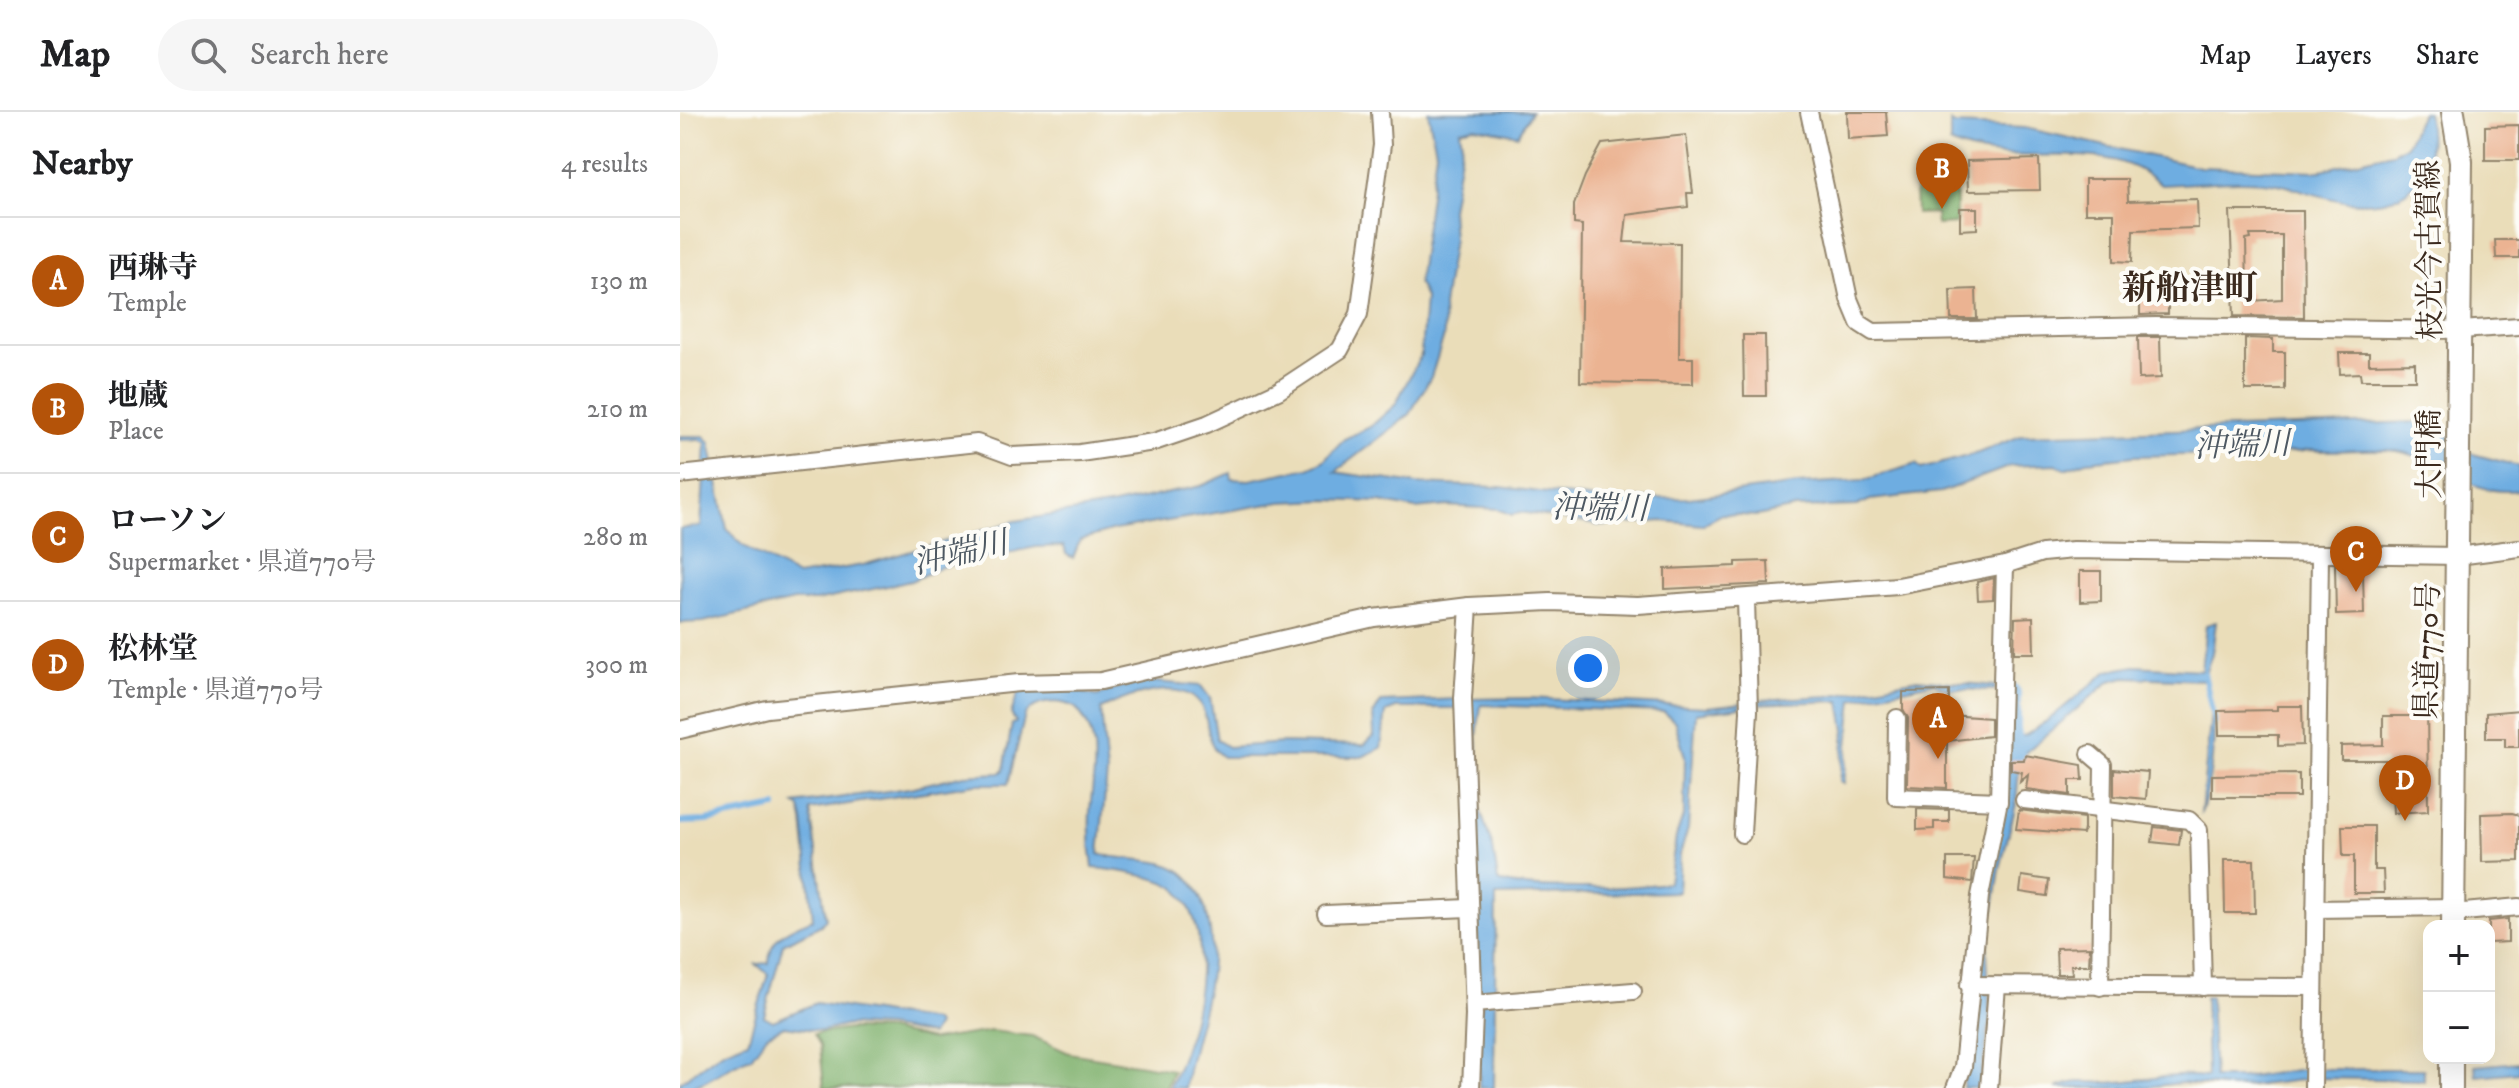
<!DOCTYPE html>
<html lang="en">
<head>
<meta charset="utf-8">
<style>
	:root { --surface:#fff; --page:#f6f6f6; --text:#202124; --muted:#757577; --line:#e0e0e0; --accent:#b45309 }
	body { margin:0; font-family:"IM FELL DW Pica","Noto Serif JP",serif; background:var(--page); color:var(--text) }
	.controls { position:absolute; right:24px; bottom:24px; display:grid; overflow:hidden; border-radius:16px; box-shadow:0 8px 32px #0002 }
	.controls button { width:72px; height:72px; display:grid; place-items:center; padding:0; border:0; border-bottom:2px solid var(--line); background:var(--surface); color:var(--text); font:40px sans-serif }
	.you { position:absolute; left:908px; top:556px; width:28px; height:28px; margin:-20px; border:6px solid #fff; border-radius:50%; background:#1a73e8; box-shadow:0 0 0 12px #1a73e833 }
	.badge { display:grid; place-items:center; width:52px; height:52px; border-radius:50%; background:var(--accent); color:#fff; font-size:26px; font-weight:700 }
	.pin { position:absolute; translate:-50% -66px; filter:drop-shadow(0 2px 4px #0008) }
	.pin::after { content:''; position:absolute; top:42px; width:28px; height:24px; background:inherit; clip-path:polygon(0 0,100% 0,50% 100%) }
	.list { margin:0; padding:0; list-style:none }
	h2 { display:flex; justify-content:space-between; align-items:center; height:104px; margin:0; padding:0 32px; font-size:34px }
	h2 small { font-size:26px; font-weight:400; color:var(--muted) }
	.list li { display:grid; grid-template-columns:52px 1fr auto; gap:24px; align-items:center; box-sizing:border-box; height:128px; padding:0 32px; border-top:2px solid var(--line) }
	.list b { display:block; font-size:30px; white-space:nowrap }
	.list p { margin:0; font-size:26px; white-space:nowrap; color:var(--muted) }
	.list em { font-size:26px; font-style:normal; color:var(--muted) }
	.icon { flex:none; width:44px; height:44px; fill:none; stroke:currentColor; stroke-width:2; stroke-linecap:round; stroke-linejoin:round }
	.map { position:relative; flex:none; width:1839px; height:976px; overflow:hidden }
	header { display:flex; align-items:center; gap:48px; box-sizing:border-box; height:112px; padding:0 40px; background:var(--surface); border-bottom:2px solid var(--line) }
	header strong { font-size:38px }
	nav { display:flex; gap:44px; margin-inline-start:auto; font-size:28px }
	.search { width:560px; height:72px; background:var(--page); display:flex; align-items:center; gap:20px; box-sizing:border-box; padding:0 28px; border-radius:44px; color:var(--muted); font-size:30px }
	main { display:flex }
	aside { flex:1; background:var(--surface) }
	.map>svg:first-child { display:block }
</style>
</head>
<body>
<header>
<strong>Map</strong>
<div class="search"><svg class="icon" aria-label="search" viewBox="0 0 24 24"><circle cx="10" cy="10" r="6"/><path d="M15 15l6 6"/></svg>Search here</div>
<nav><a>Map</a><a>Layers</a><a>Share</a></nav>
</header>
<main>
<aside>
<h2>Nearby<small>4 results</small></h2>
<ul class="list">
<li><span class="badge">A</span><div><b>西琳寺</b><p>Temple</p></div><em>130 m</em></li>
<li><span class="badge">B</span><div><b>地蔵</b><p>Place</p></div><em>210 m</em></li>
<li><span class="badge">C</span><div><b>ローソン</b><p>Supermarket · 県道770号</p></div><em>280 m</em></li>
<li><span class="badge">D</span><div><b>松林堂</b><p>Temple · 県道770号</p></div><em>300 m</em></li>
</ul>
</aside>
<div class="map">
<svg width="1839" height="976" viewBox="0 0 1839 976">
	<rect width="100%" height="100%" fill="#fdfcf7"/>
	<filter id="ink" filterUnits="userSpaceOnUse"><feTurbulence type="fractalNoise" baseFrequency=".0125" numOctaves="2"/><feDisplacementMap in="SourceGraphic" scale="16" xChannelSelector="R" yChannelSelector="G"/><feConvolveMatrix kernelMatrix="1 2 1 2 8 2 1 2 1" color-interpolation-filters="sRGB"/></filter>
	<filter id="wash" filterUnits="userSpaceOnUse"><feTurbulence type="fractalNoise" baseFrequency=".006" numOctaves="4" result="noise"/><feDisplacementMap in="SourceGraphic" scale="32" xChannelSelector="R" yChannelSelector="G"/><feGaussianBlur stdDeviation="1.8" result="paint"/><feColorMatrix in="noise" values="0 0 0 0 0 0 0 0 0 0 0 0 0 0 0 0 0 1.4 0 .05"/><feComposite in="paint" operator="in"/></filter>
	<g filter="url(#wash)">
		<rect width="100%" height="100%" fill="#eaddb9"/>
		<g fill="#7eb06c" stroke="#5c6d45" stroke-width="2">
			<path d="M1275,59L1276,112L1257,113L1256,101L1236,102L1235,71H1240L1239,60Z"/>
			<path d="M170,917L207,918L252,928L311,919L352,924L389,941L493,958L486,976H144L140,933L134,922Z"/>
		</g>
		<g fill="#6eade1" stroke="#546c80" stroke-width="2" fill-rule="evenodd">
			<path d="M748,0H851L838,23L795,15L780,18L782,32L771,97L773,127L763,194L764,224L751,265L729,303L655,360L737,372L820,375L916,387L1009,386L1118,372L1184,368L1236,352L1241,357L1298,341L1343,323L1738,310L1758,316L1793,342L1839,354V378C1788,386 1763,346 1716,339C1687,335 1658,341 1629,338C1602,345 1573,333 1547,342L1454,344L1407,349L1385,357L1376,352L1331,354L1261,380L1190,388L1177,394L1115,396L1077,404L1042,402L1022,413L983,409L922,414L841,400L832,403L819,397L767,394L735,397L700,390L647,388L601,390L434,418L400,428L393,446L386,442L384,434L356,435L261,455L231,469L136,489H114L23,510L0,511V417L21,414L26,331L19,327L0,328V324H24L30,330L47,417L62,433L117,464L183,453L335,409L434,393L521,374L551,361L552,367L569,368L628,356L643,349L664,327L690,315L715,293L741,243L745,186L738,171L756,39Z"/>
			<path d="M1742,0H1747C1758,58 1734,97 1670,90C1645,87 1622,77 1598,72C1562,65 1519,72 1481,73C1423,19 1335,62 1270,31V10L1275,13L1345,16L1520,55L1637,59L1712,41L1726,33Z"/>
			<path d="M1536,510L1532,541L1523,568L1445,565L1430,569L1340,645L1336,692L1320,757L1307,840L1310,909L1299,976H1283C1301,860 1312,744 1328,628L1346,623L1367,609L1428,559L1455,554L1521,558L1526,513Z"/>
			<path d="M1237,567L1315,574V578L1267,577L1253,571L1173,587L1164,672L1160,670L1165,618L1160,589L1076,592L1080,588L1149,584Z"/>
			<path d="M467,569L521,574L530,586L537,628L548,635L603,631L684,633L694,624L693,603L701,590L778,587L777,596H716L706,600L701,636L682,645H543C527,635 530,617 524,600C510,561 447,584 421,597L427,661L419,742C444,749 475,745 497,757C512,765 520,781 525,796C545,859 513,914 505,976H489C513,924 542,824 496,777C484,765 430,757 413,756C410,737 409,718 410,699C413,661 424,627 396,596C380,587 356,588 345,603L328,672H295L130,698L146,806L141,813L103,832L84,904L93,909L136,891L253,909L257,913L251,923L207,915L168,913L142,919L104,914L87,923L71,945C47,952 26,976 0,976V970L43,939L68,929L88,862L76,852L89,851C89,823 111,816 133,807L123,708L120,696L114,692L229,676L284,663L320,661L324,658L332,612L336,610L331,602L339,578L381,576L417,584L452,571Z"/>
			<path d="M848,586L1027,595L1061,591V595L1016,601L1008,717L1000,742L998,780L816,784L814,976H799L800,901L804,884L799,878L788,587ZM801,593L984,600L995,610L1005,645L1004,701L996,725L989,770C963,777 841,779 818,769L813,736L800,697L797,624Z"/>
			<path d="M1531,601C1539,608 1528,690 1521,700Z"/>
			<path d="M1525,885H1530L1534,966H1563L1623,957H1744V968L1639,966L1553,976L1501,971L1457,976H1376C1402,965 1413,973 1438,970C1472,967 1493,961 1527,965Z"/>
			<path d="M1839,950V960L1796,964L1795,954Z"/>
		</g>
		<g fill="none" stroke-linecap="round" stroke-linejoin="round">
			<g stroke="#6eade1" stroke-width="6">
				<path d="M1524,561L1534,609"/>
				<path d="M0,710L26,709L96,695"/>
			</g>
			<path stroke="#6eade1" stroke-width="20" d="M1331,581V618L1335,641"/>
		</g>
		<g id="blocks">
			<g fill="#ebb392" fill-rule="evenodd">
				<path d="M1167,0H1206L1208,24L1168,27Z"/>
				<path d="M1839,13V48H1805V14Z"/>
				<path d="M1006,23L1013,81H1007L1008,95L947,103L944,130L1000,131L999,246H1013V272L900,270L902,113L894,112V93L905,64L922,32Z"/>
				<path d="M1359,47L1360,78L1288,79L1287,49Z"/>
				<path d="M1405,67H1447L1448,89L1517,87L1518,116L1453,118L1452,150L1434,149V101H1405Z"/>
				<path d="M1280,96H1297V117L1280,118Z"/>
				<path d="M1550,99H1623L1624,205L1554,204ZM1570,123H1602V187L1571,189V180H1567L1566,128L1571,127Z"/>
				<path d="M1815,128H1839V146H1816Z"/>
				<path d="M1488,173V202L1460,203V174Z"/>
				<path d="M1296,177L1297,207H1271L1270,178Z"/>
				<path d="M1063,223H1085L1086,284H1064Z"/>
				<path d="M1458,225H1480L1481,266L1459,267Z"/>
				<path d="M1565,226L1593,227V240H1605V278H1565Z"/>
				<path d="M1659,241H1689V252L1735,251V268H1681L1680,261L1660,262Z"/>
				<path d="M1088,449L1089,472L985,477V457L1056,454V450Z"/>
				<path d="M1655,453H1679V460H1683L1684,502L1656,503Z"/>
				<path d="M1400,459H1421V489L1400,490Z"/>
				<path d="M1314,466L1313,487L1298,488L1297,470Z"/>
				<path d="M1353,505L1354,541H1334L1335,506Z"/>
				<path d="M1269,579V603L1310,606V624L1267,629V676L1227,674L1228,606L1223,597V580Z"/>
				<path d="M1731,585H1747L1748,699L1713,701L1711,665H1706V648H1661V634L1703,633V604H1732Z"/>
				<path d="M1597,594H1622L1623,633L1598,634V623H1539L1538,599L1597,598Z"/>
				<path d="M1839,598V635H1825V626H1806V601Z"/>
				<path d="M1345,643L1402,653L1403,668H1390V683L1346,677L1348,663L1340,670L1342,660L1331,658V648H1344Z"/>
				<path d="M1434,657L1468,660L1466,687L1434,684Z"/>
				<path d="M1619,662V685H1532V663Z"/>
				<path d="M1237,697L1269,698V710H1254V717L1237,718Z"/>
				<path d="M1339,698L1404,706V717L1403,722L1336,717Z"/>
				<path d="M1832,701L1839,703V749L1802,750L1801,702Z"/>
				<path d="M1662,714H1694V758H1703L1704,781H1674V744H1663Z"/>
				<path d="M1474,715L1501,718L1499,733L1472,730Z"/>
				<path d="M1267,746H1294L1292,770L1267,767Z"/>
				<path d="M1544,748H1574L1575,801H1545Z"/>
				<path d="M1342,764L1369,768L1367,784L1340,780Z"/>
				<path d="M1828,807V830L1809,831V809Z"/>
				<path d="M1410,835L1409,853H1391L1392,862H1377L1376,836Z"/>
			</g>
		</g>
	</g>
	<g filter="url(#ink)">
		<use href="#blocks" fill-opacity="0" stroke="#92846c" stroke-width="2"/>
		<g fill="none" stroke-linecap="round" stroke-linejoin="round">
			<g stroke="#92846c" stroke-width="20">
				<g id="street">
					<path d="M1129,0L1169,187L1179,211L1193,220L1476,214L1781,218L1839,214"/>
					<path d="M0,363L297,331L332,344L400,341L474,330L527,312L598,279L660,238L679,202L702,33L700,0"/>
					<path d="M789,494L783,586L794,903L791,976"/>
					<path d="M1217,606L1216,685L1319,689"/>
					<path d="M0,618L87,597L339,571L421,569L694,506L789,494L870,490L958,493L1218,474L1325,453L1362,441L1393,438L1778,444L1839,436"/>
					<path d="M1410,642L1423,653L1420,875"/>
					<path d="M1344,688L1509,708L1519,718L1523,875"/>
					<path d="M1062,722L1069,599L1066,487"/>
					<path d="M1635,797L1773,795"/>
					<path d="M1773,801L1839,795"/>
					<path d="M646,802L789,796"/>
					<path d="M1289,873L1634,875"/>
					<path d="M794,892L953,879"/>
					<path d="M1275,976L1283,955L1300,784L1319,689L1325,453"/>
					<path d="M1309,976L1317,874"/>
					<path d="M1633,976L1640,444"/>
				</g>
			</g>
			<g stroke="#92846c" stroke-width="26">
				<g id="secondary">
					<path d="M1773,814L1781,49L1773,0"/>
					<path d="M1771,976V946"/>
				</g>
			</g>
			<use href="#street" stroke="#fff" stroke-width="16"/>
			<use href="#secondary" stroke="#fff" stroke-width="22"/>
		</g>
	</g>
	<g text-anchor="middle" stroke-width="8" stroke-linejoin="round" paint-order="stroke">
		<g font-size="30" fill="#3b2a1e" stroke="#fdfcf7">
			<text transform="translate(1749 138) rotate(-91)" y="10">枝光今古賀線</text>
			<text transform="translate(1749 342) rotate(-90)" y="10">大門橋</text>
			<text transform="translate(1747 539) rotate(-89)" y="10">県道770号</text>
		</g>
		<g font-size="32" font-style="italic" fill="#4d5862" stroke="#fdfcf7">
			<text transform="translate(1562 332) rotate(-2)" y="11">沖端川</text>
			<text transform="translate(920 395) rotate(1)" y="11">沖端川</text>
			<text transform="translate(280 440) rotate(-13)" y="11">沖端川</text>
		</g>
		<g font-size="34" font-weight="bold" fill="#3b2a1e" stroke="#fdfcf7">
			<text x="1510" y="187">新船津町</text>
		</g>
	</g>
</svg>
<div class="controls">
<button>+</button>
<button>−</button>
</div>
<div class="you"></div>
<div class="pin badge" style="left:1258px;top:647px">A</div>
<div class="pin badge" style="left:1262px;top:97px">B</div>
<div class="pin badge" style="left:1676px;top:480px">C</div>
<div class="pin badge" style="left:1725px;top:709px">D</div>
</div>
</main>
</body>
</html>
